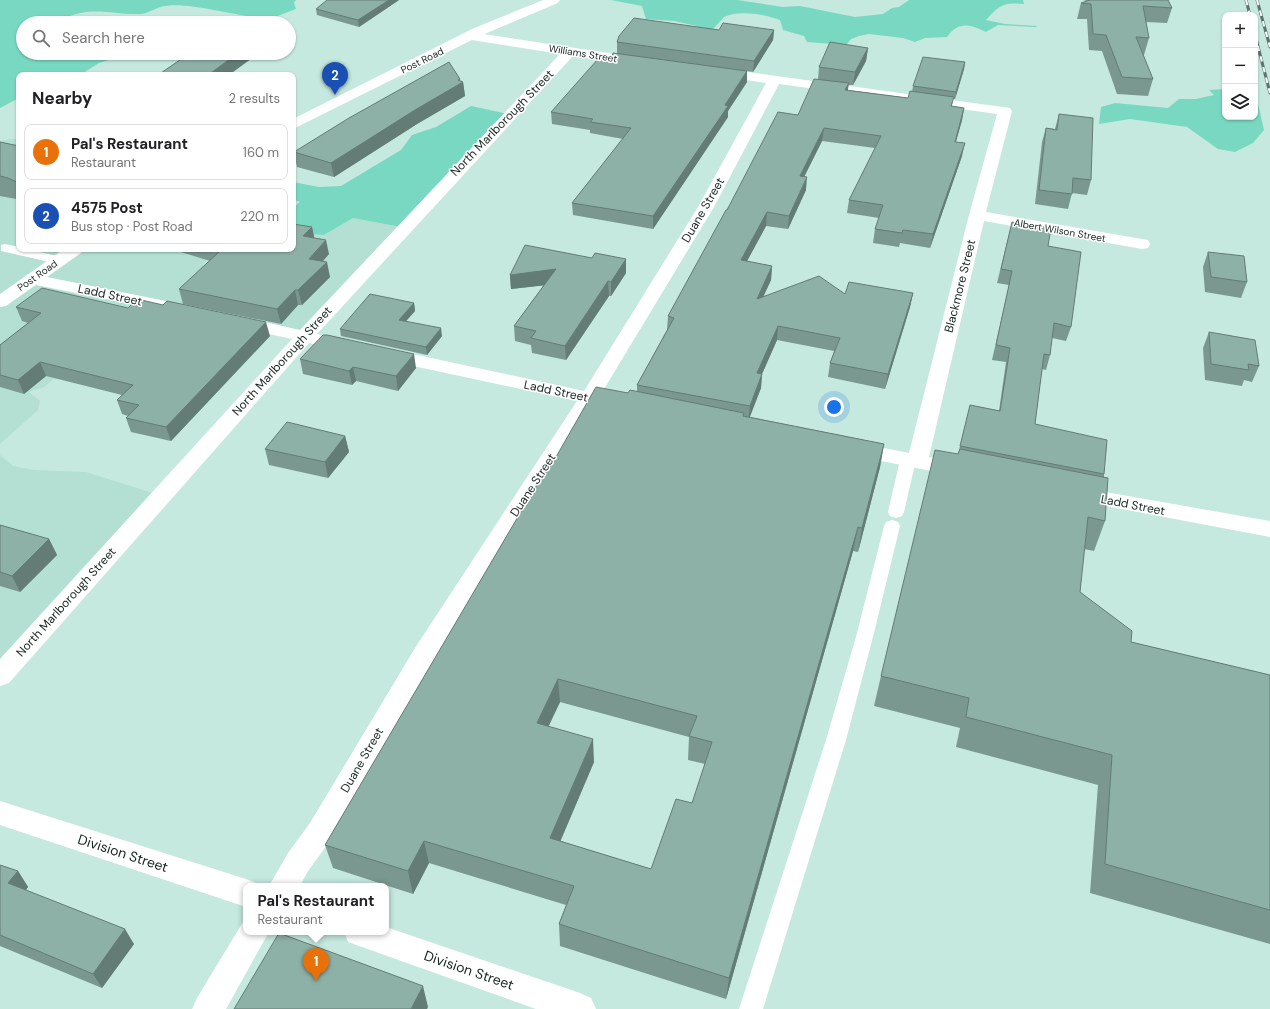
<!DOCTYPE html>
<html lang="en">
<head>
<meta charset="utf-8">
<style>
	:root { --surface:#fff; --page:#f2f2f2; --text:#202124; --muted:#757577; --line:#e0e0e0; --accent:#25695a }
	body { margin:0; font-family:"DM Sans",sans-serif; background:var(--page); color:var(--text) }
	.controls { position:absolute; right:12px; top:12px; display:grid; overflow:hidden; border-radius:8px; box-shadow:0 1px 3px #0004 }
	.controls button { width:36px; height:36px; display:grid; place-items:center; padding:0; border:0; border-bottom:1px solid var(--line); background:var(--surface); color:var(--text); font:20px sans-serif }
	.you { position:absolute; left:834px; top:407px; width:14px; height:14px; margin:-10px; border:3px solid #fff; border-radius:50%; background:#1a73e8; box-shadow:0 0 0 6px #1a73e833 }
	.badge { display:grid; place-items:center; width:26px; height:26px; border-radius:50%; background:var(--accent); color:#fff; font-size:13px; font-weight:700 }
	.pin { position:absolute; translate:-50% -33px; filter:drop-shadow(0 1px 2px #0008) }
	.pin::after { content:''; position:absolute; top:21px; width:14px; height:12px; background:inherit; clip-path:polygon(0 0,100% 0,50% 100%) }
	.popup { position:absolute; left:243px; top:883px; width:146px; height:52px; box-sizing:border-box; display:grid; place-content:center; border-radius:8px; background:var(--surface); filter:drop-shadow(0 1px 3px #0005); font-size:13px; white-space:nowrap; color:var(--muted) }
	.popup b { font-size:15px; color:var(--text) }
	.popup::after { content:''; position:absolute; left:50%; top:100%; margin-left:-8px; border:8px solid transparent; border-top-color:var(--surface) }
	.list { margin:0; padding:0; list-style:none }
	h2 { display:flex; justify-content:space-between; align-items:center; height:52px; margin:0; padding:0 16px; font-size:17px }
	h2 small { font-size:13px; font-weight:400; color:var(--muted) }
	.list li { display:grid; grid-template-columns:26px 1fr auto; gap:12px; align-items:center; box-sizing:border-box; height:56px; margin:0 8px 8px; padding:0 8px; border:1px solid var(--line); border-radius:8px }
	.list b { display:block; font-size:15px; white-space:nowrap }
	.list p { margin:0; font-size:13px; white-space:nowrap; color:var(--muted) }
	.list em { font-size:13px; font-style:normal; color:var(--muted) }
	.icon { flex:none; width:22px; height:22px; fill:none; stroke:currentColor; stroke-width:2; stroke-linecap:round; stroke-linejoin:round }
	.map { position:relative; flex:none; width:1270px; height:1009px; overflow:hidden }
	.search { position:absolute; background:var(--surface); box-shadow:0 1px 3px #0004; left:16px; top:16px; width:280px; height:44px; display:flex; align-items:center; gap:10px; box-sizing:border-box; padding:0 14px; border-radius:22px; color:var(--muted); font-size:15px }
	.panel { position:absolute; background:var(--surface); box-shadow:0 1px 3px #0004; left:16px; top:72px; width:280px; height:180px; border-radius:8px }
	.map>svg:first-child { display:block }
</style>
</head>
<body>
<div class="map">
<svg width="1270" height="1009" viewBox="0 0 1270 1009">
	<rect width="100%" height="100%" fill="#c5e9df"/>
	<g fill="#b3e0d3">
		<path d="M19,138V249H207L212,255L202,265L293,249L295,233L324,235L353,218L401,227L303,334L136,300L85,340L92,347L44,387L29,392L40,401L38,410L0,444V141Z"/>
		<path d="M0,455L13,466L34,470L86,472L159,495L0,663Z"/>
	</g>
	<g fill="#79d8c1">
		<path d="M0,0H296L294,3L296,9L259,23L253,17C231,14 185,2 165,6C157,7 149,13 141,14C111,15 93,5 63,19L65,23H23V53H144L164,60L119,57L99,63L80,75H19V98L0,108Z"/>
		<path d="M611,0H737L783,7L800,6L855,17L883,14L892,8L899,7L909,0H1023L1024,4C1004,2 999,5 986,20L1005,24L1038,26L1035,27L998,25L986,32C970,24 958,21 947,37L925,38L915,42L903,38L869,34L859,36L851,39L846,45L807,42L804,36L783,30L780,20C763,14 740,10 724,17L680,66L673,64L702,35L697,26L674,21L646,19L642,6Z"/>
		<path d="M1225,89V117H1255V91L1264,130L1253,143L1235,152L1218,149L1187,127L1130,119L1099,124L1101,107L1115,103L1168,108L1179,99H1196L1214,95L1209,90Z"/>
		<path d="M471,106L508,114L401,227L353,218L324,235L295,233L293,235V208L300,202L293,199V182L319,187L341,186L401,150L412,135L436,127Z"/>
	</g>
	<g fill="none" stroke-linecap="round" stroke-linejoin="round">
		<g fill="#fff" fill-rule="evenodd">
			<path d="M5,244L19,247V249H26L62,257L64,260L62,263L58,264L1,251V245Z"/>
			<path d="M908,455L913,456L916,460L904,512L902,516L896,518L890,516L888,512L900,460L903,456Z"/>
			<path d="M892,520L898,522L900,526L874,633L846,740L763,1009H739L826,740L857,633L884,526L886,522Z"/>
		</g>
		<g fill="#fff" fill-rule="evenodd">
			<path d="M470,32L641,58L646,59L648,62L646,65L641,66L573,56L317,334L355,342L357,346L355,350L348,352L309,343L9,683L0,686V659L292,339L232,326L230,322L232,318L239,316L300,330L560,54L465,39L464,36L465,33Z"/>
			<path d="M718,68L1010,108L1012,111L986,212L1142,239L1148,240L1150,244L1148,248L1142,249L984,221L929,457L969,465L972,470L969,475L961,477L847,454L844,449L847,444L854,442L909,453L969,215L997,114L779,84L714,207L601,394L624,400L627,404L624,408L617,410L594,405L433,662L330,841L308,871L300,886H269L288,853L310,823L415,648L577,401L385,360L378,358L375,354L378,350L385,348L584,391L698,207L766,83L713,75L711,72L713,69Z"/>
			<path d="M32,274L166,301L172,302L175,306L172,310L166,311L26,283L23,279L26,275Z"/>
			<path d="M1077,487L1270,521V537L1069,499L1066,494L1069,489Z"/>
			<path d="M0,801L246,879L256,883L258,886H246V907L0,825Z"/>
			<path d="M246,921V932H269L226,1009H192L197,998L243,922Z"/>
			<path d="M386,927L580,993L591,998L596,1009H536L348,942L344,932H386Z"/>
		</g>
		<g fill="#fff" fill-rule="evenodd">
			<path d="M543,0H560L558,3L482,35L293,129V119L472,29Z"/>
			<path d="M64,249H83L81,253L6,306L0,307V294Z"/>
		</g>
		<g stroke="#5d746d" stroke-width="3">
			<g id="rail">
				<path d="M1246,0L1250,15"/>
				<path d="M1257,0L1270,47"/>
				<path d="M1255,35L1270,93"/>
			</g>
		</g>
		<use href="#rail" stroke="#fff" stroke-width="2" stroke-dasharray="5.5" stroke-linecap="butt"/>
	</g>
	<g fill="#7a9890" fill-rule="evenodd">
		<path d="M399,0L359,27L317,15L316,9Z"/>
		<path d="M1083,0H1168L1172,8L1167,23L1146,22L1149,38L1144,55H1143L1153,79L1148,96L1117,94L1102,51L1089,50L1087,19H1077L1081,3L1087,1Z"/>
		<path d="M719,30H774L773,40L753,72L747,71V82L728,111V117L653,229L573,215L572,203L623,139L590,133V130L552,124L551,112L610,62L617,53V42Z"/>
		<path d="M868,48L866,61L853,85H848V90L908,98L912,92L913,86L965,62L964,69L955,99H953L952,106L964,108L962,120L956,142L962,156L930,248L900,243L899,247L873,243L875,229L879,218L847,213L849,200L875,148L822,141L804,177L806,190L788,229L766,226L747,261L772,266L771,280L763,296L913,293L910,307L885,389L828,377L830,363L834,351L777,340L762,374L761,388L750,417L884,444L880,467L858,552L853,551L726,999L560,946L559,924L566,905L429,863L413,894L333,868L325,845L552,464L628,393L637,392V385L667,330L668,316L727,210L798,115L818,79L819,67ZM560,702L689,737L688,760L705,764L692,803L651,869L560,841L594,762L548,726Z"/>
		<path d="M460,81L463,82L465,96L417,124L334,177L297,167L294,152Z"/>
		<path d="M1059,114L1091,180L1087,195L1072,193L1068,209L1035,204L1042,142L1046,128L1055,129Z"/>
		<path d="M0,142L19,146V200L16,199L0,196Z"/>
		<path d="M1012,222L1048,246L1071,327L1066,341L1052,338L1050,355L1046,370L1042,369L1035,424L1104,474V477L1105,521L1094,551L1084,549L1080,592L1131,642L1270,675V944L1090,893L1098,785L956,747L960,728L874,706L881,676L958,454L970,405L999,411L1006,362L992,360L1009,285L997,283Z"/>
		<path d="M312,227L314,238L329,254L323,261L330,277L302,305H298L281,324L183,304L179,289L210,261L171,249H293Z"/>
		<path d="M1208,252L1247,282L1241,298L1205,292L1203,267Z"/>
		<path d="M592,258L626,259V273L611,296H609L566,360L532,353L531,345L515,341L514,326L544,285L511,289L510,275Z"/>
		<path d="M414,303L415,311L406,321L442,336L427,355L341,336L340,329Z"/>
		<path d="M16,307L128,308L270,336L171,441L131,432L126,418L128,416L122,414L117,400L122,395L46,376L24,394L0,387V345L28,323L22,321Z"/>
		<path d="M1209,332L1259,366L1252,382L1244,380L1242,386L1205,380L1203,348Z"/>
		<path d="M300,359L416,368L398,391L356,381L352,385L303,374Z"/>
		<path d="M345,436L349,452L328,478L269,465L265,449Z"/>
		<path d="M0,525L49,539L57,555L20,592L0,586Z"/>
		<path d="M0,865L18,871L28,887L26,890L134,944L102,988L0,946Z"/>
	</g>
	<g fill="#637c75">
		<path d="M389,0H399L359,27L358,20Z"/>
		<path d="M774,30L773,40L753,72L754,61Z"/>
		<path d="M868,48L866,61L853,85L855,72Z"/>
		<path d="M238,53H259L229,75H208Z"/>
		<path d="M965,62L964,69L955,99L956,92Z"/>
		<path d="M747,71V82L728,111V117L653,229V216Z"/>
		<path d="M460,79V84L463,82L465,96L417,124L334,177L331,163Z"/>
		<path d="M849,83L847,96L845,90Z"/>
		<path d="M964,108L962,120L952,155L955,142Z"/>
		<path d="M824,128L822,141L798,189L800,176Z"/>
		<path d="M965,143L962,156L930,248L933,234Z"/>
		<path d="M807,177L806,190L788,229L789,216Z"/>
		<path d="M767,212L766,226L740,274L741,260Z"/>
		<path d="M312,227L315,241L303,236Z"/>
		<path d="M326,240L329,254L312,273L309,259Z"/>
		<path d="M626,259V273L611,296V282Z"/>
		<path d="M327,262L330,277L302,305L298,290Z"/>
		<path d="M772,266L771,280L756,313L757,299Z"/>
		<path d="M556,269L557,284L511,289L510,275Z"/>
		<path d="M608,281L609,296L566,360L565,346Z"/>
		<path d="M295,290L298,305L281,324L277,309Z"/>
		<path d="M913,293L910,307L885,389L888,374Z"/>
		<path d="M414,303L415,311L400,328L399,320Z"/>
		<path d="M266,322L270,336L171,441L166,427Z"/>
		<path d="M778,326L777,340L762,374L761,388L748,421L750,406L757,373Z"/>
		<path d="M441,328L442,336L427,355L426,347Z"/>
		<path d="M414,354L416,368L398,391L396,376Z"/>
		<path d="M40,362L46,376L24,394L18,380Z"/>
		<path d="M353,367L356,381L352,385L349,371Z"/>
		<path d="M345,436L349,452L328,478L325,462Z"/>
		<path d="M884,444L880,467L858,552L862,528Z"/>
		<path d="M858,527L853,551L726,999L729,978Z"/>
		<path d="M49,539L57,555L20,592L12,576Z"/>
		<path d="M558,679L560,702L539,747L537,723Z"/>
		<path d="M593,739L594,762L552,861L550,838Z"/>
		<path d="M424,841L429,863L413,894L408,871Z"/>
		<path d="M18,871L28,887L19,899L8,883Z"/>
		<path d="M125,929L134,944L102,988L93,974Z"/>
		<path d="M423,986L428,1007L427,1009H411Z"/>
	</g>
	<g fill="#8eb1a7" stroke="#637c75" fill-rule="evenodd">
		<path d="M327,0H389L358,20L316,9Z"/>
		<path d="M1090,0H1168L1172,8L1143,6L1149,38L1136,37L1153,79L1122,77L1106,35L1093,34L1091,4L1081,3Z"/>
		<path d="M634,18L719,30L723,23L774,30L754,61L617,42L619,36Z"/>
		<path d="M830,42L868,48L855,72L819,67Z"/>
		<path d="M190,53H238L208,75H158Z"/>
		<path d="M613,53L747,71L725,105L728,106L653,216L572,203L631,128L590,122L593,119L551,112L598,59L610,62Z"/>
		<path d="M923,57L965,62L956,92L913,86Z"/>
		<path d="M449,62L460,79L458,80L463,82L415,110L331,163L294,152L349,118Z"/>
		<path d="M814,79L849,83L845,90L908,98L910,91L954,97L951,106L964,108L955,142L965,143L933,234L903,230L902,233L875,229L883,205L849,200L881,136L824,128L800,176L807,177L789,216L767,212L741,260L772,266L757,299L819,276L845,294L849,282L913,293L888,374L830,363L840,338L778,326L757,373L762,374L750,406L637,385L674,318L668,316L726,210H727L778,112L798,115Z"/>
		<path d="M1059,114L1093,118L1091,180L1073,178L1072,194L1039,190L1046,128L1057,130Z"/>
		<path d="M0,142L19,146V183L8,178L0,176Z"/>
		<path d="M1012,222L1051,228L1048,246L1081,252L1071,327L1054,323L1050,355L1044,354L1035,424L1107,440L1104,474L960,446L970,405L1000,411L1010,348L996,345L1012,271L1001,269Z"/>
		<path d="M293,224L312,227L303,236L326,240L309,259L327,262L298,290H295L277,309L179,289L220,251L214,249H293Z"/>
		<path d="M525,245L592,258L595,253L626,259L611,282L608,281L565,346L531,338L536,331L514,326L556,269L510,275Z"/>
		<path d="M1208,252L1244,256L1247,282L1211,277Z"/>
		<path d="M42,288L128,308L137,299L163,305L167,301L266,322L166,427L126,418L139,405L117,400L133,385L40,362L18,380L0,375V345L41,313L16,307Z"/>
		<path d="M370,294L414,303L399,320L441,328L426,347L340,329Z"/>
		<path d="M1209,332L1255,340L1259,366L1248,364L1249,370L1211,364Z"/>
		<path d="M323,335H327L414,354L396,376L353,367L349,371L300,359Z"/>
		<path d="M596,387L628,393L630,390L744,413L743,416L884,444L862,528L858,527L729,978L559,924L574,886L424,841L408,871L325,845L549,464H552ZM558,679L697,716L689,736L712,742L692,803L676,799L651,869L550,838L593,739L537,723Z"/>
		<path d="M287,422L345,436L325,462L265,449Z"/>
		<path d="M960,449L1108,478L1105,521L1088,517L1080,592L1132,631L1131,642L1270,675V910L1105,864L1112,755L966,717L969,698L881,676L935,450L958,454Z"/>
		<path d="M0,525L49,539L12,576L0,572Z"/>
		<path d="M0,865L18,871L8,883L125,929L93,974L0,935Z"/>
		<path d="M279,933L423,986L411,1009H234Z"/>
	</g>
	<g text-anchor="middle" stroke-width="3" stroke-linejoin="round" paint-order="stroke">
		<g font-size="10" fill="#182622" stroke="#fff">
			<text transform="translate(583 53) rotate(9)" y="4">Williams Street</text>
			<text transform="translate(422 60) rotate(-26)" y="4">Post Road</text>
			<text transform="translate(1060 230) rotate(10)" y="4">Albert Wilson Street</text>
			<text transform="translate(37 275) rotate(-35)" y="4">Post Road</text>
		</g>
		<g font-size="12" fill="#182622" stroke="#fff">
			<text transform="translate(502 123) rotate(-46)" y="4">North Marlborough Street</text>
			<text transform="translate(703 210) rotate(-60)" y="4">Duane Street</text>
			<text transform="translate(960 286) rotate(-76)" y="4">Blackmore Street</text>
			<text transform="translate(110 295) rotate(12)" y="4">Ladd Street</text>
			<text transform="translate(282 361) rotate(-48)" y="4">North Marlborough Street</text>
			<text transform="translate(556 391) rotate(12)" y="4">Ladd Street</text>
			<text transform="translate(533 485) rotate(-57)" y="4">Duane Street</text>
			<text transform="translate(1133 505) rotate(11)" y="4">Ladd Street</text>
			<text transform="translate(66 602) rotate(-48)" y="4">North Marlborough Street</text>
			<text transform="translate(362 760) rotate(-60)" y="4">Duane Street</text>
		</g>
		<g font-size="14" fill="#182622" stroke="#fff">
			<text transform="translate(123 853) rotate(18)" y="5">Division Street</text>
			<text transform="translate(469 970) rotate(19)" y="5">Division Street</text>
		</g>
	</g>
</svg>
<div class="controls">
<button>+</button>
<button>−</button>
<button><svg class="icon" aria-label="layers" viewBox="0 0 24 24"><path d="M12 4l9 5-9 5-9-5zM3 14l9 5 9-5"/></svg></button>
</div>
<div class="you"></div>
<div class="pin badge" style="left:316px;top:981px;background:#e8710a">1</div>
<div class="popup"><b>Pal's Restaurant</b>Restaurant</div>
<div class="pin badge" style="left:335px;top:95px;background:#1a4fb4">2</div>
<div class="search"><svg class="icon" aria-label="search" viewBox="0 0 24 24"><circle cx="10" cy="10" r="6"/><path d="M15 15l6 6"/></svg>Search here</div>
<section class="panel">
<h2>Nearby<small>2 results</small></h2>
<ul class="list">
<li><span class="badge" style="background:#e8710a">1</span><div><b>Pal's Restaurant</b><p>Restaurant</p></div><em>160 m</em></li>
<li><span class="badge" style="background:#1a4fb4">2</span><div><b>4575 Post</b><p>Bus stop · Post Road</p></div><em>220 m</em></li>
</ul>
</section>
</div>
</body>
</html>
